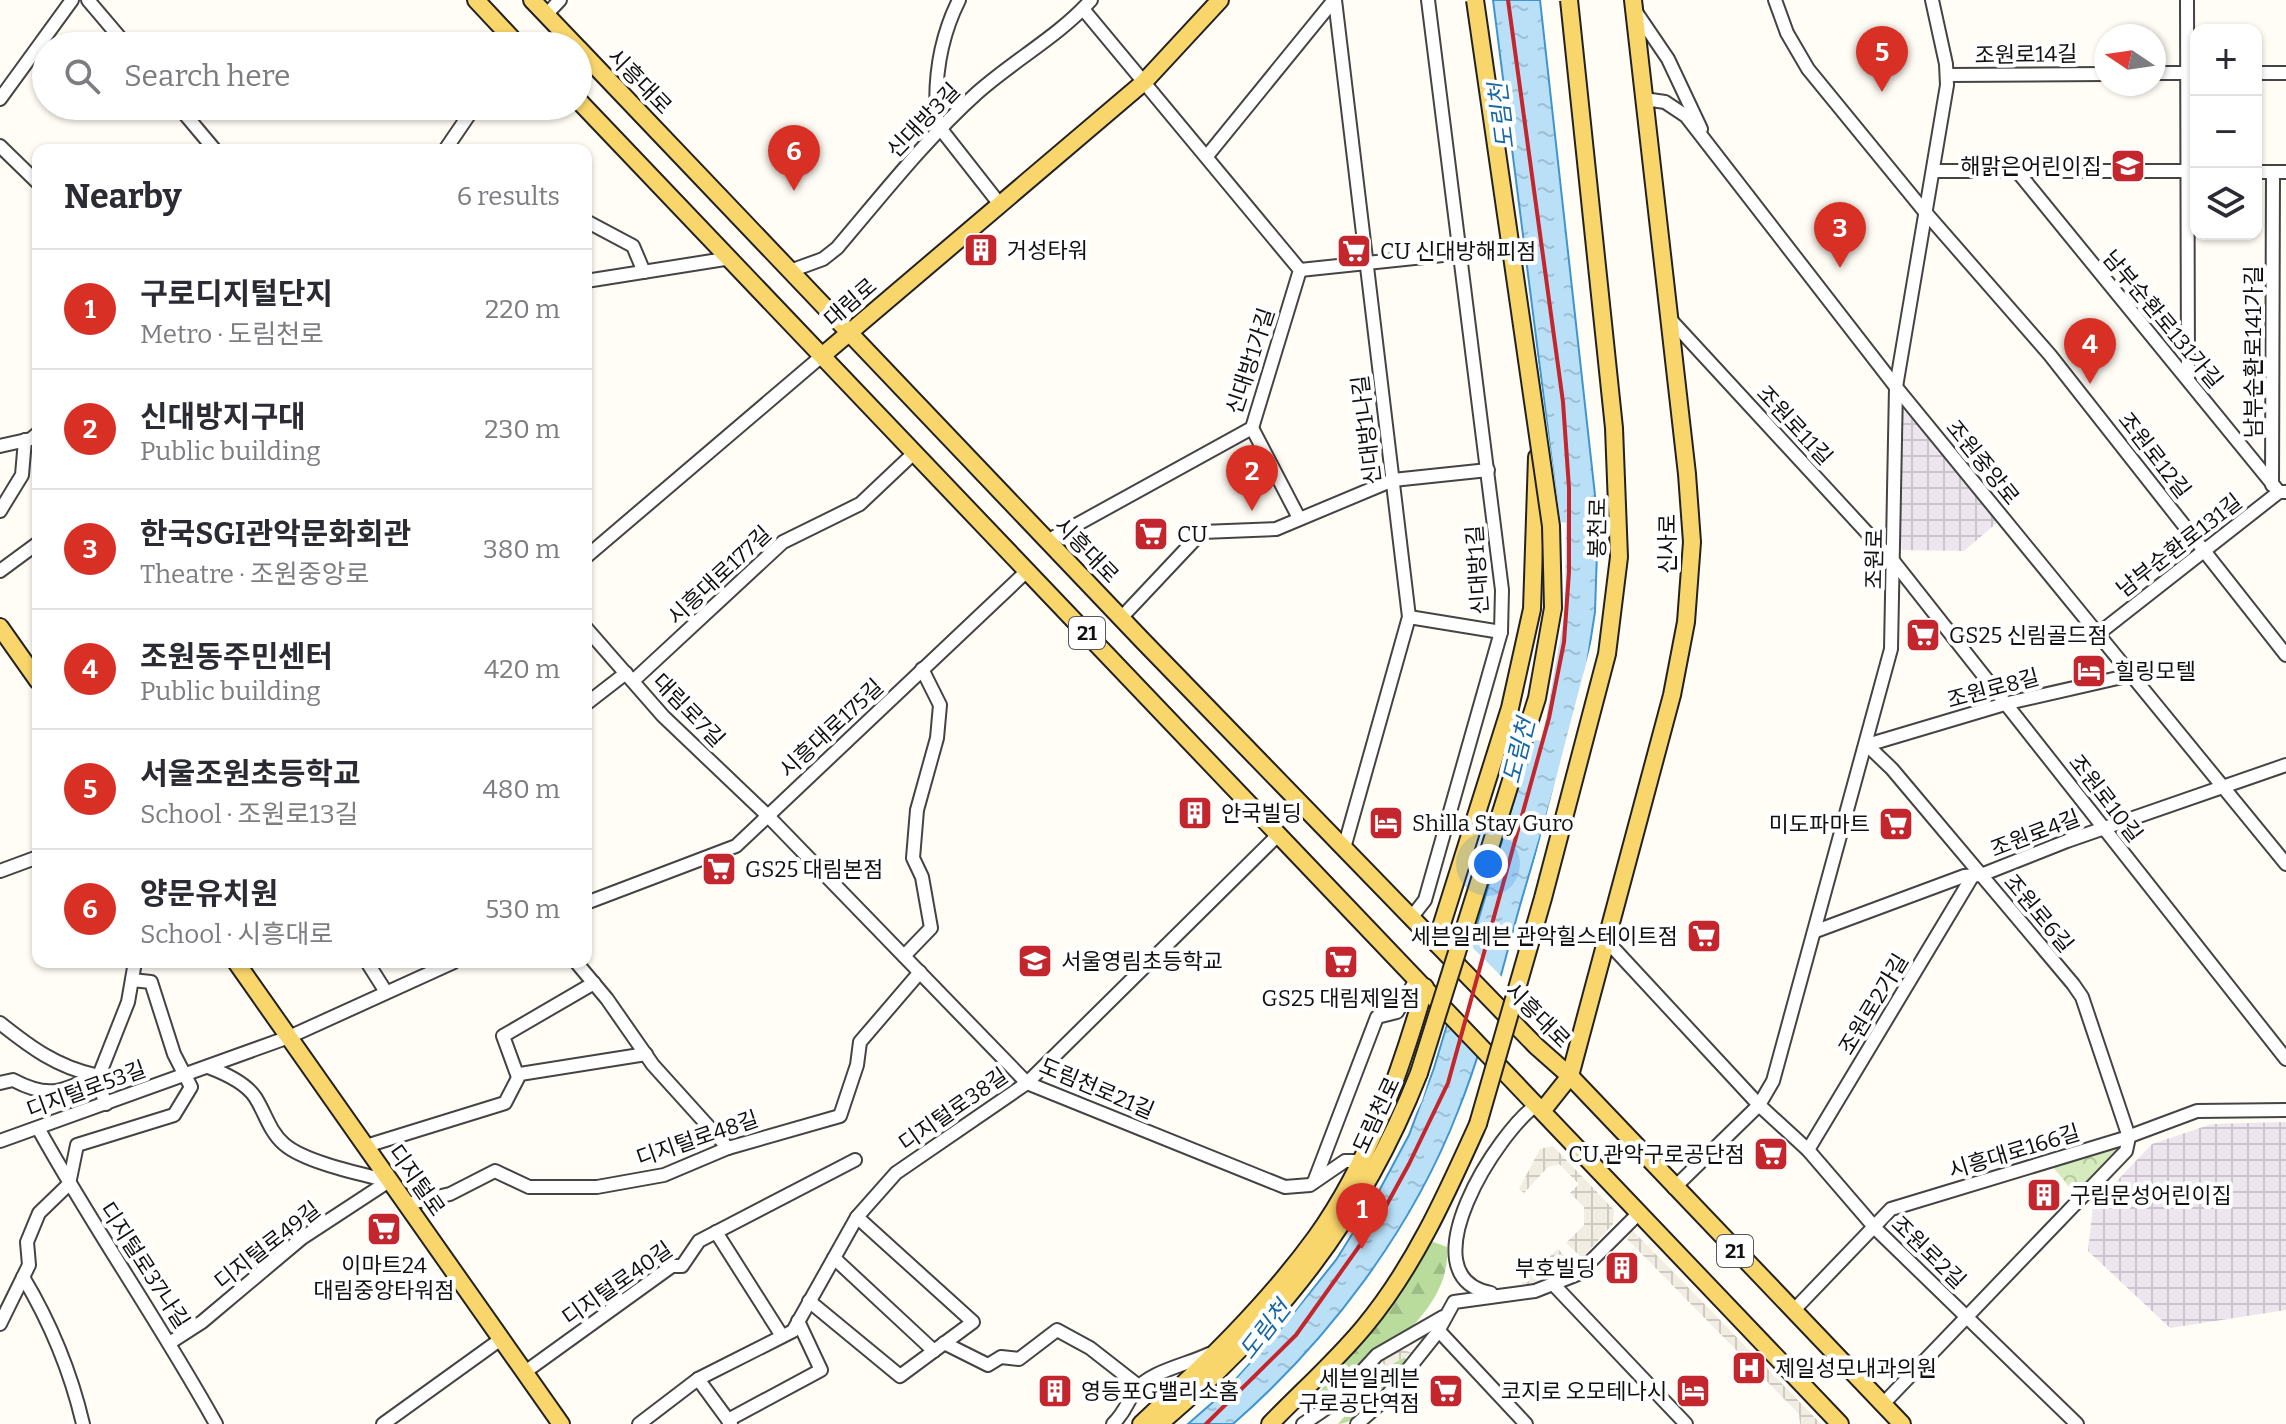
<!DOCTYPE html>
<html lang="en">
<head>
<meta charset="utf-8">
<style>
	:root { --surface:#fff; --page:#f2f2f3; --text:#2b2b33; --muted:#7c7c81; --line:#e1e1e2; --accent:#d93025 }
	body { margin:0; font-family:Bitter,"Noto Sans KR",serif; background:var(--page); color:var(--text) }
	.controls { position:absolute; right:24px; top:24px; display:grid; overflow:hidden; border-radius:16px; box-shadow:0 2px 6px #0004 }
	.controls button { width:72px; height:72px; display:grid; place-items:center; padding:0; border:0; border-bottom:2px solid var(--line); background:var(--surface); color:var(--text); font:40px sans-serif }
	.compass { position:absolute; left:2094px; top:24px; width:72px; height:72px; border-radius:50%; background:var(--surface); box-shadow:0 2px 6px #0004; rotate:283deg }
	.you { position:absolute; left:1488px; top:864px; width:28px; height:28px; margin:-20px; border:6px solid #fff; border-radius:50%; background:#1a73e8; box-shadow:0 0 0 12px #1a73e833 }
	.badge { display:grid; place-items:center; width:52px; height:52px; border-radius:50%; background:var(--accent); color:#fff; font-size:26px; font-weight:700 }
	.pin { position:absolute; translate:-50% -66px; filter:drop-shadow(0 2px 4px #0008) }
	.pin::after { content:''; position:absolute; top:42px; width:28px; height:24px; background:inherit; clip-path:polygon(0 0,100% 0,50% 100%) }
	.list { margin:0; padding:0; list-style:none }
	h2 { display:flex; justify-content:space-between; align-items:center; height:104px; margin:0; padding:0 32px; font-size:34px }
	h2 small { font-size:26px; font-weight:400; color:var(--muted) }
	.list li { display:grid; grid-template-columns:52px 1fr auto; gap:24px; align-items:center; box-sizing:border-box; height:120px; padding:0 32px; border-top:2px solid var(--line) }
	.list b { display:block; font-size:30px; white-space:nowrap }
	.list p { margin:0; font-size:26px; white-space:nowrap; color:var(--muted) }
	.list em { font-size:26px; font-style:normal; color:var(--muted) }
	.icon { flex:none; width:44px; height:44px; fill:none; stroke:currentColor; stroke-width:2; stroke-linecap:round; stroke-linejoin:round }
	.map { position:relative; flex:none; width:2286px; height:1424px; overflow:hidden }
	.search { position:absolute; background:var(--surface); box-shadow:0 2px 6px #0004; left:32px; top:32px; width:560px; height:88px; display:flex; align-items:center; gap:20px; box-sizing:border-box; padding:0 28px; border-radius:44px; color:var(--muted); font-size:30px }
	.panel { position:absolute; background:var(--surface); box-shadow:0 2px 6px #0004; left:32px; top:144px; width:560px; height:824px; border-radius:16px }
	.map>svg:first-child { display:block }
</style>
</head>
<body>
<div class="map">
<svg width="2286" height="1424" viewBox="0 0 2286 1424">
	<defs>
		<pattern id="industrial-grid" width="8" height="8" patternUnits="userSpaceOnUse" patternTransform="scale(2)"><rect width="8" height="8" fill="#eee6ef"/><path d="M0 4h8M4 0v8" fill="none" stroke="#cbc4cc"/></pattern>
		<pattern id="forest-firs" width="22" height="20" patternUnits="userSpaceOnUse" patternTransform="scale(2)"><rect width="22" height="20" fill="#b9dc9c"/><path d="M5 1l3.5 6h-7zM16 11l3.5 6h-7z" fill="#9ebc85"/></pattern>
		<pattern id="park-crowns" width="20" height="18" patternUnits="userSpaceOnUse" patternTransform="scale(2)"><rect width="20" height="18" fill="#d5ebbd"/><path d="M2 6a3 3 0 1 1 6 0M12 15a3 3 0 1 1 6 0" fill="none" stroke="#b6c8a1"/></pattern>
		<pattern id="plaza-grid" width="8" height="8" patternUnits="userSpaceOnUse" patternTransform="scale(2)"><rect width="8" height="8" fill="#f1ede2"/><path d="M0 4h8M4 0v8" fill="none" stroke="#cecac1"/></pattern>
		<pattern id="water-ripples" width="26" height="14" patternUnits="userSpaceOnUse" patternTransform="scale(2)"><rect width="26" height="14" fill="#b9e0f7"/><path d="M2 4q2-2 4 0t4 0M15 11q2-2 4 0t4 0" fill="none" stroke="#9ebfd3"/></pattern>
	</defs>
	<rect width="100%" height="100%" fill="#fffdf5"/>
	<g fill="url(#industrial-grid)">
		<path d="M1899,396L1999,521L1964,551L1899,550Z"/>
		<path d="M2286,1122V1310L2170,1328L2088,1251L2093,1206L2152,1144L2212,1124Z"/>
	</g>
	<g fill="url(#forest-firs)">
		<path d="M1431,1241L1447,1247C1451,1304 1396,1341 1359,1375L1344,1364L1413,1274Z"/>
		<path d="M1405,1357L1407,1363C1392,1381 1361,1424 1338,1424L1387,1367Z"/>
		<path d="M1333,1376L1347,1388L1310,1409L1307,1406Z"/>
	</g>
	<path fill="url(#park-crowns)" d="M2124,1144L2076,1195L2052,1166Z"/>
	<g fill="url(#plaza-grid)">
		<path d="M1553,1146L1614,1210L1613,1224L1582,1258L1566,1243L1584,1225V1207L1570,1193L1579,1184L1559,1164L1548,1167L1524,1193L1519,1189L1540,1149Z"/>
		<path d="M1632,1230L1687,1286L1821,1424H1800L1799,1414L1627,1239Z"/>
		<path d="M1558,1249L1573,1264L1545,1284L1522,1285V1268L1546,1260Z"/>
		<path d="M1396,1347L1412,1353L1387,1367L1378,1359Z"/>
	</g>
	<path fill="url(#water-ripples)" stroke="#3f96cf" stroke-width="2" d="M1493,0H1540L1598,522L1595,612L1587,663C1569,743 1544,823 1521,902C1501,972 1485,1044 1458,1111C1412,1230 1329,1340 1233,1424H1188L1221,1395L1283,1326L1336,1260L1379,1191L1409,1135L1434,1068L1544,700L1560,525Z"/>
	<g fill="#fffdf5">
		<path d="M1513,190L1561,522L1566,523L1565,612L1542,741L1531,739L1470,945L1503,978L1480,1059L1446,1024L1422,1101L1372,1201L1336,1257L1291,1316L1231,1383L1228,1380L1333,1257L1376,1189L1405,1133L1430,1066L1540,699L1556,525Z"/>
		<path d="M1598,617L1580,709L1504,977Z"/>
	</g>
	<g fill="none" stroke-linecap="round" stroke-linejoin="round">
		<g stroke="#444" stroke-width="16">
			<g id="minor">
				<path d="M88,0L127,46"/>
				<path d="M959,0C941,36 934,78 937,119L940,128L998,202"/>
				<path d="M1335,0L1409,617L1344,848"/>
				<path d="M1775,0L1787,33L1808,69L1925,212L2050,355L2286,655"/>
				<path d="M2187,0L2188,379"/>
				<path d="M1634,9L1668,59L1701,129"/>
				<path d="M546,15L560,0"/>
				<path d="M2154,73H2196"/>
				<path d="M2256,73H2286"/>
				<path d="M1947,75L2106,74"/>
				<path d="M0,99L72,0"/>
				<path d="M1644,99L1665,102L1686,116L1896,387L2286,864"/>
				<path d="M178,106L215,150"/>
				<path d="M0,146L38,183"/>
				<path d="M445,150L475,106"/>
				<path d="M1207,156L1334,0"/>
				<path d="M1934,171H2196"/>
				<path d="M2017,171L2279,492"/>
				<path d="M2256,172H2286"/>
				<path d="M586,221L633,246L644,272"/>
				<path d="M1300,270L1462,253"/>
				<path d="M790,271L823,259L837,248C883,194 925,140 977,93C1014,60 1059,36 1091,0"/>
				<path d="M586,281L731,258"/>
				<path d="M1669,318L1894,562L2286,1059"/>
				<path d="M1252,428L1299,518"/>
				<path d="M0,446L31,439L38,433"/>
				<path d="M2272,485L2273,172"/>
				<path d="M0,511L22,475L25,440"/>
				<path d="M1047,541L1252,428L1300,270L1083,9"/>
				<path d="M586,557L823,355"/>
				<path d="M0,571L38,543"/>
				<path d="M1409,617L1501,632"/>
				<path d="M1121,618L1202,532L1276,529L1393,480L1488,470"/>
				<path d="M586,628L663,716L768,816L1027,1083L1285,1187L1310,1185L1345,1161H1359"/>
				<path d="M2098,634L2279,492H2286"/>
				<path d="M633,681L783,542L860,504L915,452"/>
				<path d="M586,704L626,673"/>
				<path d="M1867,745L1892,769L2073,984L2082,997L2129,1137L2126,1151L1883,1404"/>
				<path d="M1867,745L2008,703L2131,675"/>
				<path d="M0,871L38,857"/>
				<path d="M586,903L736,846L1028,570"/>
				<path d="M1411,918L1425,900L1501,632L1502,590L1428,0"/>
				<path d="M1816,931L1964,876L1981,875L2067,841L2286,765"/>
				<path d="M1605,939L1759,1105L1808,1150L1876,1229L2077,1424"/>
				<path d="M904,956L931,928L922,877L913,858L917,810L937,738L940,705L922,669"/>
				<path d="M367,962L386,992"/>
				<path d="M576,962L607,999L653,1065L728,1148"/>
				<path d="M0,1023C30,1047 57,1067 95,1075L106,1104"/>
				<path d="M208,1067C224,1073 245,1082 255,1097C265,1112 269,1131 284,1144C304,1162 361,1174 389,1181"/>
				<path d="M518,1077L503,1036L594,983"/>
				<path d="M0,1083L13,1080C51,1100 63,1091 100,1073L128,1002L135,962"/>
				<path d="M38,1128C94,1229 160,1323 216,1424"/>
				<path d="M0,1141L289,1037L454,962"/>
				<path d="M366,1146L505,1103L520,1074L646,1054"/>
				<path d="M1808,1150L1972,877"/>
				<path d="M1314,1182L1377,1017L1397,1012L1417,978"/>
				<path d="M1674,1188L1759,1105L1773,1081L1891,649L1896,387L1947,85L1946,64L1932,0"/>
				<path d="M407,1204L450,1194L495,1171L529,1187H597L664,1175L728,1148L840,1116L857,1065L860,1042L920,972"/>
				<path d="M716,1232L782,1336"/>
				<path d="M834,1258L934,1351"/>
				<path d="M23,1277C50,1322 71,1373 83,1424"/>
				<path d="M1553,1284L1686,1424"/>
				<path d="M1491,1293C1404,1277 1499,1129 1538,1104"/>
				<path d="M809,1301L900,1376L973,1322L857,1217"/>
				<path d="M1793,1311L1891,1209L2122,1139L2197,1111L2286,1110"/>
				<path d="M0,1324L29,1265L27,1242L39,1213L69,1184L77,1145L174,1115L191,1087L174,1054L151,982L132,980"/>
				<path d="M1439,1331L1526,1424"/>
				<path d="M171,1342L202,1322L302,1238L389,1181"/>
				<path d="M944,1343L988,1365L1001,1357L1019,1359L1057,1330L1090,1348L1140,1387"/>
				<path d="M525,1372L672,1266H682L699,1241L855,1160"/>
				<path d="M698,1379L731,1424"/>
				<path d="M728,1420L821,1370L798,1321"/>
				<path d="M383,1424L501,1339"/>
				<path d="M639,1424L698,1379L793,1331L857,1217L896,1173L1027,1083L1279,834"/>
				<path d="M1113,1424C1125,1412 1126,1405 1134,1392C1149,1371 1187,1365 1209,1354"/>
				<path d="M1303,1424L1331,1405L1377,1355L1443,1317"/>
				<path d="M1357,1424L1382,1402L1437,1333L1454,1302L1535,1291L1578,1274L1640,1212"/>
			</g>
		</g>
		<g stroke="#222" stroke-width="20">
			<g id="major">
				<path d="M476,0L519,46"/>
				<path d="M532,0L576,46"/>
				<path d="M578,48L1143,641L1536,1046L1571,1077L1902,1424"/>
				<path d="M578,100L1840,1424"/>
				<path d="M823,355L1144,82L1220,0"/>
				<path d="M0,627L38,681"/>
				<path d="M1436,943L1510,708L1532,609L1537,457"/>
				<path d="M236,962L561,1424"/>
				<path d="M1543,1110L1570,1076L1672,695L1686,622L1692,542L1687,474L1633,0"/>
				<path d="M1141,1424C1203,1366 1266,1306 1316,1237C1369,1163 1400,1073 1425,987"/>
				<path d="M1159,1424C1277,1325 1362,1218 1419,1073"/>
				<path d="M1270,1424C1301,1392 1336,1361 1364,1327C1414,1267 1446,1195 1478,1124"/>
			</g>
		</g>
		<use href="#minor" stroke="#fff" stroke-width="12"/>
		<use href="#major" stroke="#f9d66b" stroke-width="16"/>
		<path stroke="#c4262e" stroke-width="4" d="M1206,1424L1296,1335L1380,1217L1409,1164L1448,1083L1549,718L1564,642L1569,572V488L1563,402L1508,0"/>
		<g stroke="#222" stroke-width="20" stroke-linecap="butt">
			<g id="major-bridge">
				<path d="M1419,1073L1537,698L1553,608L1551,526L1475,0"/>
				<path d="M1478,1124L1543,898L1607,654L1619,557L1614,428L1569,0"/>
			</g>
		</g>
		<use href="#major-bridge" stroke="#f9d66b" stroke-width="16"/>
	</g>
	<defs>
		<g id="school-square" transform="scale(1.8)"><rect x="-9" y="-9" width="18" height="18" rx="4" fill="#c4262e" stroke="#fff"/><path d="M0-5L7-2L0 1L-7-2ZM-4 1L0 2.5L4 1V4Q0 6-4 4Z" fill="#fff"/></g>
		<g id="building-square" transform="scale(1.8)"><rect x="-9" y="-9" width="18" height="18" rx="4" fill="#c4262e" stroke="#fff"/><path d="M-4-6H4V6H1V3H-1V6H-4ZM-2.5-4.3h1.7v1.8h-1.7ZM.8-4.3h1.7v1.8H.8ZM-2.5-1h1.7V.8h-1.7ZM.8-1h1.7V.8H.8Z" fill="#fff"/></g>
		<g id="supermarket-square" transform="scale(1.8)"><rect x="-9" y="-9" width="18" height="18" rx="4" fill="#c4262e" stroke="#fff"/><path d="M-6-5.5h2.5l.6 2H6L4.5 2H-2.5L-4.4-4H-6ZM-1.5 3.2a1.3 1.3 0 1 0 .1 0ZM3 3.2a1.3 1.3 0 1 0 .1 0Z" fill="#fff"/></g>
		<g id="hotel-square" transform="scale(1.8)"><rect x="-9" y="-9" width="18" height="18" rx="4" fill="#c4262e" stroke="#fff"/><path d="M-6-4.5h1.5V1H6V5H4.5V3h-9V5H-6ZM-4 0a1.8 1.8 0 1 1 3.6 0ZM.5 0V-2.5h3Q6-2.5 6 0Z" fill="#fff"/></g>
		<g id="hospital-square" transform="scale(1.8)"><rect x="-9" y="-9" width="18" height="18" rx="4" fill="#c4262e" stroke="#fff"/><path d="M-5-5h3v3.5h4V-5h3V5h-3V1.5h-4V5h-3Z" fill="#fff"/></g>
	</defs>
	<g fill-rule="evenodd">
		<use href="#school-square" x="2128" y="166"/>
		<use href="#building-square" x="981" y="250"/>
		<use href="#supermarket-square" x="1354" y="251"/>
		<use href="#supermarket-square" x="1151" y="534"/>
		<use href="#supermarket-square" x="1923" y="635"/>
		<use href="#hotel-square" x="2089" y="671"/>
		<use href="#building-square" x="1195" y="813"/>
		<use href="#hotel-square" x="1386" y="823"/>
		<use href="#supermarket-square" x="1896" y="824"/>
		<use href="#supermarket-square" x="719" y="869"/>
		<use href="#supermarket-square" x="1704" y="936"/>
		<use href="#school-square" x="1035" y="961"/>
		<use href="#supermarket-square" x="1341" y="962"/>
		<use href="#supermarket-square" x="1771" y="1154"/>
		<use href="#building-square" x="2044" y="1195"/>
		<use href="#supermarket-square" x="384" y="1229"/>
		<use href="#building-square" x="1622" y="1268"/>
		<use href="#hospital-square" x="1749" y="1368"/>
		<use href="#building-square" x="1055" y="1391"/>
		<use href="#supermarket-square" x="1446" y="1391"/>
		<use href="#hotel-square" x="1693" y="1391"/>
	</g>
	<g text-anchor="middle" stroke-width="8" stroke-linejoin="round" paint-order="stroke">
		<g fill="#fff" stroke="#585858" stroke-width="2">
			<rect x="1069" y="617" width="36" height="32" rx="6"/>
			<rect x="1717" y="1235" width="36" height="32" rx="6"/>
		</g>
		<g font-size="20" font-weight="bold" fill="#111">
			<text x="1087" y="640">21</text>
			<text x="1735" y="1258">21</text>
		</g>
		<g font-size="22" fill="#111" stroke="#fff">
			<text transform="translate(2026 54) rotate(-1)" y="8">조원로14길</text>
			<text transform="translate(640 81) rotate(46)" y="8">시흥대로</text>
			<text transform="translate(923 120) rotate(-46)" y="8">신대방3길</text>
			<text transform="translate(850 302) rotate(-41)" y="8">대림로</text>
			<text transform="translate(2163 319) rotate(50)" y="8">남부순환로131가길</text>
			<text transform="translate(2253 352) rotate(-90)" y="8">남부순환로141가길</text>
			<text transform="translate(1250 361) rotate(-72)" y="8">신대방1가길</text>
			<text transform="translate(1795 425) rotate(47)" y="8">조원로11길</text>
			<text transform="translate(1366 430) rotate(-97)" y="8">신대방1나길</text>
			<text transform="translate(2155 455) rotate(52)" y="8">조원로12길</text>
			<text transform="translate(1983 462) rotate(51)" y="8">조원중앙로</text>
			<text transform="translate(1597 528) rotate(-89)" y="8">봉천로</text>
			<text transform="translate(1667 544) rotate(-90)" y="8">신사로</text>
			<text transform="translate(2179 545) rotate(-38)" y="8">남부순환로131길</text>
			<text transform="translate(1087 550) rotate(46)" y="8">시흥대로</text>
			<text transform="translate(1874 559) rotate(-89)" y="8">조원로</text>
			<text transform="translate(1477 570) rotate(-94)" y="8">신대방1길</text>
			<text transform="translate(719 575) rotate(-43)" y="8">시흥대로177길</text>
			<text transform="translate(1993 688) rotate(-15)" y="8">조원로8길</text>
			<text transform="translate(689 710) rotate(46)" y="8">대림로7길</text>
			<text transform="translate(831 728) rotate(-43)" y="8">시흥대로175길</text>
			<text transform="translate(2106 798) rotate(52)" y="8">조원로10길</text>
			<text transform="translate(2035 833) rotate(-21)" y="8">조원로4길</text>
			<text transform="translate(2039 913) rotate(50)" y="8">조원로6길</text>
			<text transform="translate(1873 1004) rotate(-59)" y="8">조원로2가길</text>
			<text transform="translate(1538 1015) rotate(45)" y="8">시흥대로</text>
			<text transform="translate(1097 1088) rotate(23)" y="8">도림천로21길</text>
			<text transform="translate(86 1089) rotate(-20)" y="8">디지털로53길</text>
			<text transform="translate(953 1109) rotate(-35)" y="8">디지털로38길</text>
			<text transform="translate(1376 1115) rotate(-65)" y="8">도림천로</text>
			<text transform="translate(697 1138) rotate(-19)" y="8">디지털로48길</text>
			<text transform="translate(2014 1151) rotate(-17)" y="8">시흥대로166길</text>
			<text transform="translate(417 1180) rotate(55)" y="8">디지털로</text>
			<text transform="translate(267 1245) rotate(-38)" y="8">디지털로49길</text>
			<text transform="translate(1929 1252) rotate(44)" y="8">조원로2길</text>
			<text transform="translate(145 1265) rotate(57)" y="8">디지털로37나길</text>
			<text transform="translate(617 1283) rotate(-35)" y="8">디지털로40길</text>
		</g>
		<g font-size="22" fill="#111" stroke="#fff" text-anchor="start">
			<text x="2102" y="174" text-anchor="end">해맑은어린이집</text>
			<text x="1007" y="258">거성타워</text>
			<text x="1380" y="259">CU 신대방해피점</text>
			<text x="1177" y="542">CU</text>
			<text x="1949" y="643">GS25 신림골드점</text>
			<text x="2115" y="679">힐링모텔</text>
			<text x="1221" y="821">안국빌딩</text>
			<text x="1412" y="831">Shilla Stay Guro</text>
			<text x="1870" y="832" text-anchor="end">미도파마트</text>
			<text x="745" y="877">GS25 대림본점</text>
			<text x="1678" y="944" text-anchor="end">세븐일레븐 관악힐스테이트점</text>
			<text x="1061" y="969">서울영림초등학교</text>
			<text x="1341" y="1006" text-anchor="middle">GS25 대림제일점</text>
			<text x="1745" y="1162" text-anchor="end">CU 관악구로공단점</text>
			<text x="2070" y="1203">구립문성어린이집</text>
			<text x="384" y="1273" text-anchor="middle">이마트24<tspan x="384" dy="25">대림중앙타워점</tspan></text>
			<text x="1596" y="1276" text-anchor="end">부호빌딩</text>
			<text x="1775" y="1376">제일성모내과의원</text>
			<text x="1420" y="1386" text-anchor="end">세븐일레븐<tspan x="1420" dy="25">구로공단역점</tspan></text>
			<text x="1081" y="1399">영등포G밸리소홈</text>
			<text x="1667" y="1399" text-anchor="end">코지로 오모테나시</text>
		</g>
		<g font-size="24" font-style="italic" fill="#1768a6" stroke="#fff">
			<text transform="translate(1502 116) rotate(-97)" y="8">도림천</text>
			<text transform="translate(1519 751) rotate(-76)" y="8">도림천</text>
			<text transform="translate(1265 1330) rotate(-52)" y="8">도림천</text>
		</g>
	</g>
</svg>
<div class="controls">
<button>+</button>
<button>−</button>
<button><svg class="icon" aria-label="layers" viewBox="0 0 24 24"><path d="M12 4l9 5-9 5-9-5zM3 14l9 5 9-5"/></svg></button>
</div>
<svg class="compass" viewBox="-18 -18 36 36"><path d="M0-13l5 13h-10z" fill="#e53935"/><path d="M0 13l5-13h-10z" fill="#7c7c81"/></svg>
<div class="you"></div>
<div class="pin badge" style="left:1362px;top:1249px">1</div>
<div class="pin badge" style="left:1252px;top:511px">2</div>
<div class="pin badge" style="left:1840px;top:268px">3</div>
<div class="pin badge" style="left:2090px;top:384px">4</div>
<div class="pin badge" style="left:1882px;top:92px">5</div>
<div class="pin badge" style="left:794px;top:191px">6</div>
<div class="search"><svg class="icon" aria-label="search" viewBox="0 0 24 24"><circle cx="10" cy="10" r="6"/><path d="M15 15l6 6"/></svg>Search here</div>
<section class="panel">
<h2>Nearby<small>6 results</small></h2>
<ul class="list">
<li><span class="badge">1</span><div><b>구로디지털단지</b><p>Metro · 도림천로</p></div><em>220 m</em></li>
<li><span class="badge">2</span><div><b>신대방지구대</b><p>Public building</p></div><em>230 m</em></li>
<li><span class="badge">3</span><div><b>한국SGI관악문화회관</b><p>Theatre · 조원중앙로</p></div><em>380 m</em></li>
<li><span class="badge">4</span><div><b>조원동주민센터</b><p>Public building</p></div><em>420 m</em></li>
<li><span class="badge">5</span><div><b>서울조원초등학교</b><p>School · 조원로13길</p></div><em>480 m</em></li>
<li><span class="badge">6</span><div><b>양문유치원</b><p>School · 시흥대로</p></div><em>530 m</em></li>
</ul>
</section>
</div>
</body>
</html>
